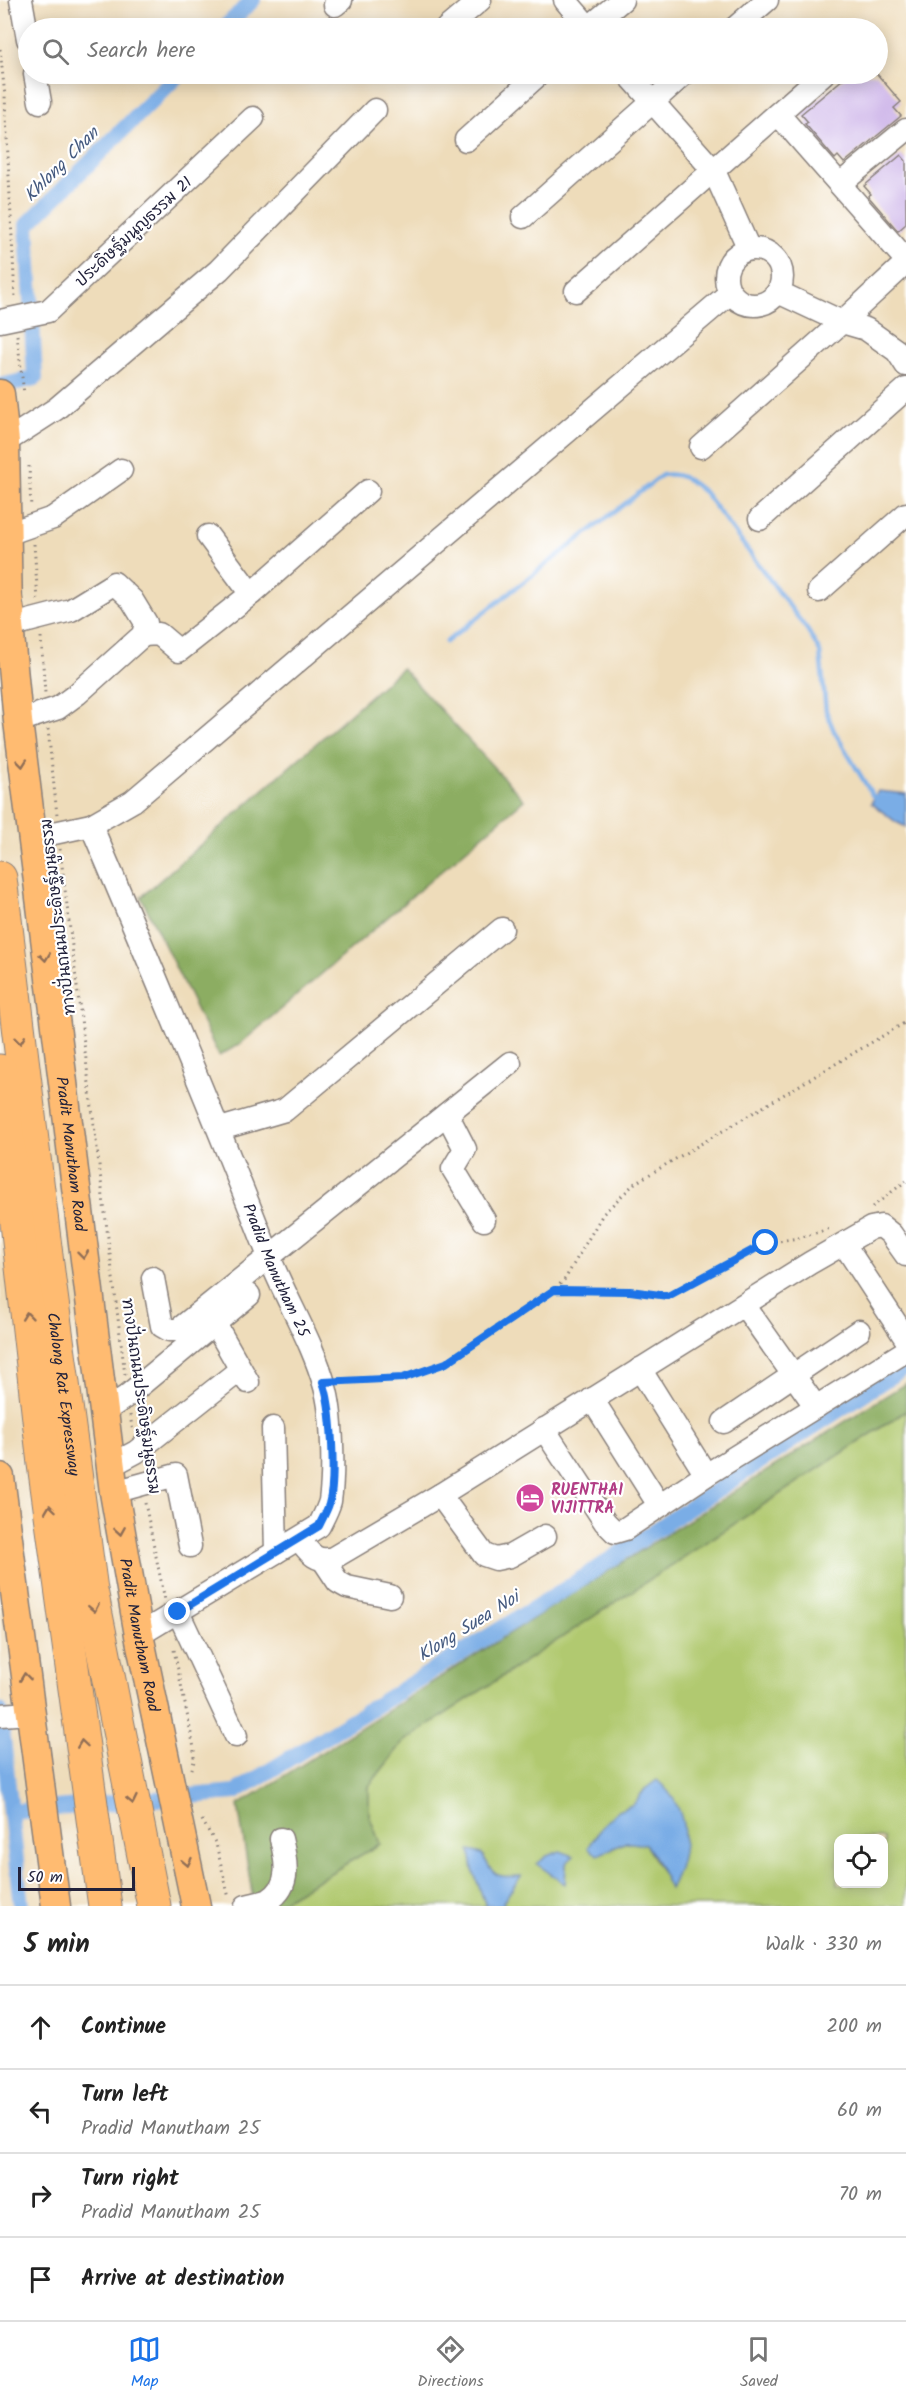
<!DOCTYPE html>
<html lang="en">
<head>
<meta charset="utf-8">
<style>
	:root { --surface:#fff; --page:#f2f2f2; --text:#222; --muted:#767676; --line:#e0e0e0; --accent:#1a73e8 }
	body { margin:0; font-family:Kalam,"Playpen Sans Thai",sans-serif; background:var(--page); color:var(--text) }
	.controls { position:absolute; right:18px; bottom:18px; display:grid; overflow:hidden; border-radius:12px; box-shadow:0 3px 15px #0003 }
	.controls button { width:54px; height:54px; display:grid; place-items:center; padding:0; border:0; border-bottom:2px solid var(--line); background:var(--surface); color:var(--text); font:30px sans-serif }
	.scale { position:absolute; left:18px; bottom:15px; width:117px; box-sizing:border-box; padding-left:6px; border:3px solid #22223b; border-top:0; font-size:16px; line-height:21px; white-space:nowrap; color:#22223b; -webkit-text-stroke:4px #fff; paint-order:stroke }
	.stop { position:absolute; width:18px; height:18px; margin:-14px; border:4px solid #1a73e8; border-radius:50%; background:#fff }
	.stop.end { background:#1a73e8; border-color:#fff; box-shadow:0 2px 6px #0008 }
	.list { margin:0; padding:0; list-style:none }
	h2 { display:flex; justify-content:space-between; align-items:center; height:78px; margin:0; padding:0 24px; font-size:26px }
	h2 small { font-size:20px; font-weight:400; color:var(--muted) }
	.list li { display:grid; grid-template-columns:39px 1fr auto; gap:18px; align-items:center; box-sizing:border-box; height:84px; padding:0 24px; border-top:2px solid var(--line) }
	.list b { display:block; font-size:22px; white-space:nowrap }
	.list p { margin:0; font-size:20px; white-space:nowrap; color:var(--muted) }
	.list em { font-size:20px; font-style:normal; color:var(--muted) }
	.icon { flex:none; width:33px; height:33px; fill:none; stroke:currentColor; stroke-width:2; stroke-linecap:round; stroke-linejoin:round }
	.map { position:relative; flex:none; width:906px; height:1906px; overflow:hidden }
	.search { position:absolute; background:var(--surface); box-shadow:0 3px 15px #0003; left:18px; right:18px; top:18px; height:66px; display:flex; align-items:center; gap:15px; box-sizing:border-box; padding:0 21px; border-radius:33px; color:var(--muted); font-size:22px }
	.sheet { height:414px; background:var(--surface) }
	nav { display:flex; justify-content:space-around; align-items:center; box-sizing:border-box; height:84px; border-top:2px solid var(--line); background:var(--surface); font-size:16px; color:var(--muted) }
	nav a { display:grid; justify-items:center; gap:3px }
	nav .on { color:var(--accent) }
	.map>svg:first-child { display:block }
</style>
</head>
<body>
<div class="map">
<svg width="906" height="1906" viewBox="0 0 906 1906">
	<rect width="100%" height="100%" fill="#fff"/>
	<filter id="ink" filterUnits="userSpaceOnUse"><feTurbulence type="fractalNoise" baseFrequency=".0167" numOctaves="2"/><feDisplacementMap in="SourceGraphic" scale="12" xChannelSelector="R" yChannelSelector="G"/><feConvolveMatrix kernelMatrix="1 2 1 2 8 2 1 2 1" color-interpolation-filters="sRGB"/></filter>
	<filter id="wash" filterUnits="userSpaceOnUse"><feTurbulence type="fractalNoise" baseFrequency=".008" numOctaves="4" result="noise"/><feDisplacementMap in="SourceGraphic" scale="24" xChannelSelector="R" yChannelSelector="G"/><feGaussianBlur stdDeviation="1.35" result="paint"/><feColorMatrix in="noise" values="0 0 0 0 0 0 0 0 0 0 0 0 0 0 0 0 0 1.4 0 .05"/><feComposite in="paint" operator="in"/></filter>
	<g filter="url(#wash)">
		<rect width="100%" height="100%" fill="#eedcba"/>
		<path fill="#b1c96f" stroke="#6a7655" stroke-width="1.5" fill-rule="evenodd" d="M906,1411V1906H504L502,1877L493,1873L482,1854L473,1870L486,1906H274L380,1844L369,1815V1786L404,1741ZM645,1789L671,1888L645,1844L626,1842L610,1850L616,1812L634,1804ZM838,1838H884V1884H838ZM573,1856L566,1863L565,1883L537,1864Z"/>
		<g fill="#8cad62" stroke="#57684e" stroke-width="1.5">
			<path d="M402,668L524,800L240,1044L219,1056L141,897Z"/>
			<path d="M906,1383V1411L404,1741L369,1786V1815L380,1844L274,1906H254L238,1805Z"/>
		</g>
		<g fill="#7aade6" stroke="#4e6890" stroke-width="1.5">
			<path d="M878,791L906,794V827L896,822L871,803Z"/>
			<path d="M657,1780C691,1809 690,1851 670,1889L654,1856L645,1845L626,1842L598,1855L588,1848L603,1825L616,1812L634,1804L645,1789Z"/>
			<path d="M470,1851L482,1854C494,1876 495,1878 521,1876L503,1902L504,1906H486L473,1870Z"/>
			<path d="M560,1851L574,1856L566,1863L565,1884L537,1864L547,1856Z"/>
		</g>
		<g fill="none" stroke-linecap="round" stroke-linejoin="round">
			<path stroke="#7aade6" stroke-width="4.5" d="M446,642L662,475C681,472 691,481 705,493L808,631L820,652L826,711L834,731L873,796L878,799"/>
			<g stroke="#7aade6" stroke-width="16">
				<path d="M224,28L253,0"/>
				<path d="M0,386L35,378L27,225L179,74"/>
				<path d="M0,1711L21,1906"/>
				<path d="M11,1812L235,1792L567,1588L906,1366"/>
			</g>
		</g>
		<g id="blocks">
			<g fill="#ceb5e9">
				<path d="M849,74H877L901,102L894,108L901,116L844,163L838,156L835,159L805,124L808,122L801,114Z"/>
				<path d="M901,155L906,161V224L898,231L868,196L871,194L864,186Z"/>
			</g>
		</g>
	</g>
	<g filter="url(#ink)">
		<use href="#blocks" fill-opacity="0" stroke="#887f7a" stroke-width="1.5"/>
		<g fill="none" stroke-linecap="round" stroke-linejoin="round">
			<g stroke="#887f7a" stroke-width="25">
				<g id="minor">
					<path d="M21,0L28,39"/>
					<path d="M565,0L589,28"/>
					<path d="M335,5L341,0"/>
					<path d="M447,28L480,0"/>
					<path d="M588,28L622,0"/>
					<path d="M735,28L767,0"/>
					<path d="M35,74L40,102"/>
					<path d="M628,74L714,171L749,249"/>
					<path d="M778,114L906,260"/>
					<path d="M466,140L539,74"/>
					<path d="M840,184L906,130"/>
					<path d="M523,217L684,74"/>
					<circle cx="754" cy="277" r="28"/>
					<path d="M576,291L823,74"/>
					<path d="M778,292L842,322L866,329L897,351L906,365"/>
					<path d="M0,321L48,311L253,118"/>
					<path d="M5,442L56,409L219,270L375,110"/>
					<path d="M701,447L842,322L906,263"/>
					<path d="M760,519L906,389"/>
					<path d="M7,534L53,518L121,470"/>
					<path d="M819,591L906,514"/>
					<path d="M251,594L368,491"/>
					<path d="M9,626L71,610L110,586"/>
					<path d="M143,635L159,634L179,651L251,594L208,536"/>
					<path d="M18,721L58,708L77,694L143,635L146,623L132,600L114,583"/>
					<path id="s1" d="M91,825C152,968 212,1110 268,1254C285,1298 313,1342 325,1387C333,1415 334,1473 330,1501C328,1509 323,1518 319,1526L139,1635"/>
					<path d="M31,838L91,825L133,801L730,293"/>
					<path d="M447,1114L465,1149L453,1169L484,1220"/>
					<path d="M220,1129L285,1110L502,929"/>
					<path d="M844,1244L906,1339"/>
					<path d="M153,1278L162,1326L169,1330H178L510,1063"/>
					<path d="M744,1305L816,1407"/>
					<path d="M215,1324L248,1382"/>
					<path d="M640,1369L706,1475"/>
					<path d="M592,1399L659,1505"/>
					<path d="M102,1413L127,1396L249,1295"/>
					<path d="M724,1422L859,1331"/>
					<path d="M273,1428L276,1552"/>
					<path d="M544,1429L605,1522L615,1532L625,1529L706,1475L906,1351"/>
					<path d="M110,1466L136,1452L240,1370"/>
					<path d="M114,1492L176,1475L190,1546"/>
					<path d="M440,1495L484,1555L496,1559L510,1556L545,1536"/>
					<path d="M299,1539C309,1552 315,1563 333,1558L440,1495L810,1263L871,1228L881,1226L891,1234L906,1255"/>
					<path d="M324,1561L338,1582L347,1587L390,1596"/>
					<path d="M178,1612L236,1736"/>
					<path d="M0,1715L30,1713"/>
					<path d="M246,1906C253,1904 262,1903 269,1900C292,1886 286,1859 281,1839"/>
				</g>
			</g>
			<g stroke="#887f7a" stroke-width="31">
				<g id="major">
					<path id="s2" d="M0,394L5,442L8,614L18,721L114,1492L139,1635L196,1906"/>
					<path d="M0,1477L56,1906"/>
				</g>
			</g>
			<g stroke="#887f7a" stroke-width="35">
				<g id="highway">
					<path d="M0,560L8,614"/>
					<path id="s3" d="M0,878L49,1280L91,1590L154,1906"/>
					<path d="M0,1071L44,1464L105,1906"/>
				</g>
			</g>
			<g stroke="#887f7a" stroke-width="3" stroke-dasharray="1.5 4.5" stroke-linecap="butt">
				<path d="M0,49L5,96L15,298"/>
				<path d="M17,335L24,394"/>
				<path d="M29,466L31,508"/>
				<path d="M34,544L38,600"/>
				<path d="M41,637L45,693"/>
				<path d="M48,729L57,815"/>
				<path d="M60,849L125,1375"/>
				<path d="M872,1207L906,1181"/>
				<path d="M554,1290L630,1291L668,1296L766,1243L798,1238L829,1229"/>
				<path d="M341,1381L403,1378L446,1363L554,1290L565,1279L603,1214L635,1183L906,1022"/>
				<path d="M130,1415L133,1432"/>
				<path d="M145,1503L165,1600"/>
				<path d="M174,1650L194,1748V1761L191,1773"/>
				<path d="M202,1820L216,1844L229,1898"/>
			</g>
			<use href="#minor" stroke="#fff" stroke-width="22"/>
			<use href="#major" stroke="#ffbb71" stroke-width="28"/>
			<use href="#highway" stroke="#ffbb71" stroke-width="33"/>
		</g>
		<defs><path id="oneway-chevron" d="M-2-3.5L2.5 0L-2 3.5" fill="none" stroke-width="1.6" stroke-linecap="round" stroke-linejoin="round" transform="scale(1.5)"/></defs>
		<g stroke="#906e56">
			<use href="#oneway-chevron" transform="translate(22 763) rotate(84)"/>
			<use href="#oneway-chevron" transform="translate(45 957) rotate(83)"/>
			<use href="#oneway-chevron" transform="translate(20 1040) rotate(83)"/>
			<use href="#oneway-chevron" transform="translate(83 1255) rotate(83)"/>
			<use href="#oneway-chevron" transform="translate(27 1316) rotate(-96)"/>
			<use href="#oneway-chevron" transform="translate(50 1509) rotate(-98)"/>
			<use href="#oneway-chevron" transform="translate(120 1531) rotate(81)"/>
			<use href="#oneway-chevron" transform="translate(94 1608) rotate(79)"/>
			<use href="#oneway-chevron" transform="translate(25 1677) rotate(-97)"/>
			<use href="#oneway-chevron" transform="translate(82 1744) rotate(-98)"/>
			<use href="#oneway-chevron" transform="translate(132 1800) rotate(78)"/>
			<use href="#oneway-chevron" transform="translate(187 1862) rotate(78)"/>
		</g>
	</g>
	<g fill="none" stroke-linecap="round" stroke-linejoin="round" filter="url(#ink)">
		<path stroke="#1a73e8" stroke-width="8" d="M178,1612L319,1526C322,1519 327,1511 329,1504C336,1482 332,1404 323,1382L403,1378L446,1363L554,1290L630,1291L668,1296L766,1243"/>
	</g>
	<defs>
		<g id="hotel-disc" transform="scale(1.5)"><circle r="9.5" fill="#d1479c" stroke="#fff"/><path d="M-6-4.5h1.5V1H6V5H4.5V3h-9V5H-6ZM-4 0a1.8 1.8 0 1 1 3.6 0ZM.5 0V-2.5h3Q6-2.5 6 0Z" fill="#fff"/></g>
	</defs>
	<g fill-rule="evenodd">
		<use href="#hotel-disc" x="530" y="1498"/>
	</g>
	<g text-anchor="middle" stroke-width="4.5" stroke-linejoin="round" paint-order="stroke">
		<g font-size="16" fill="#22223b" stroke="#fff">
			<text transform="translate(133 231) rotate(-43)" y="6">ประดิษฐ์มนูญธรรม 21</text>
			<text transform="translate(57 917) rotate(-97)" y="6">ทางปั่นถนนประดิษฐ์มนูธรรม</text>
			<text dy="6" stroke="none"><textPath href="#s2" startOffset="764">Pradit Manutham Road</textPath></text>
			<text dy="6" stroke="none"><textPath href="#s1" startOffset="482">Pradid Manutham 25</textPath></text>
			<text dy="6" stroke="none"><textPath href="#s3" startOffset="520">Chalong Rat Expressway</textPath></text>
			<text transform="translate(142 1396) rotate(82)" y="6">ทางปั่นถนนประดิษฐ์มนูธรรม</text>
			<text dy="6" stroke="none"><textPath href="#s2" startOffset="1250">Pradit Manutham Road</textPath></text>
		</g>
		<g font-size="16" font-weight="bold" fill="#b23c85" stroke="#fff" text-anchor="start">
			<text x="551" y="1495">RUENTHAI<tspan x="551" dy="18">VIJITTRA</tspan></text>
		</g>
		<g font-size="18" font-style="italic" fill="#455a7f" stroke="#fff">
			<text transform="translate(61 164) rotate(-45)" y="6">Khlong Chan</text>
			<text transform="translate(468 1626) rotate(-32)" y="6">Klong Suea Noi</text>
		</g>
	</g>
</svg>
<div class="controls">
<button><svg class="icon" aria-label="locate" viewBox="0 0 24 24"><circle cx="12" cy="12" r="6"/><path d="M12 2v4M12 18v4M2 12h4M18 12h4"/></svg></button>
</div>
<div class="scale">50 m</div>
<div class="stop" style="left:766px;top:1243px"></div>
<div class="stop end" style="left:178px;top:1612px"></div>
<div class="search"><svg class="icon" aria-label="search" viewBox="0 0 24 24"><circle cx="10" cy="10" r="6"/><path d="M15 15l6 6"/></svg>Search here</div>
</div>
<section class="sheet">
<h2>5 min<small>Walk · 330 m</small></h2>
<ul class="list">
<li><svg class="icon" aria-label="ahead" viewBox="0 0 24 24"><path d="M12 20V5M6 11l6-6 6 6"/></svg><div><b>Continue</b></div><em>200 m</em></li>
<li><svg class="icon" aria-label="left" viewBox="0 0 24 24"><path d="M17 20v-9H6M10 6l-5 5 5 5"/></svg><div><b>Turn left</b><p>Pradid Manutham 25</p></div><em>60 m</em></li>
<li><svg class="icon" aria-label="right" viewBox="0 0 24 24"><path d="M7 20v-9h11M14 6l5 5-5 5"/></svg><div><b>Turn right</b><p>Pradid Manutham 25</p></div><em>70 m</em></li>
<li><svg class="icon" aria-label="arrive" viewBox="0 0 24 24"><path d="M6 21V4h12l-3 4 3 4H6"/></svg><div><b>Arrive at destination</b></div></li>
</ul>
</section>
<nav>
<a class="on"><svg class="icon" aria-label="map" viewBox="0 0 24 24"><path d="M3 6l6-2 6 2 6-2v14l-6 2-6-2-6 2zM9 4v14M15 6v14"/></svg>Map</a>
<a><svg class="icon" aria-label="directions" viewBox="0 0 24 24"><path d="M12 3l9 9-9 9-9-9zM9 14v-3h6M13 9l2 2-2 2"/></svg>Directions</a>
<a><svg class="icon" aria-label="saved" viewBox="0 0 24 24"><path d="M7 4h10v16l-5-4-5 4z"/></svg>Saved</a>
</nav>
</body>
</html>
